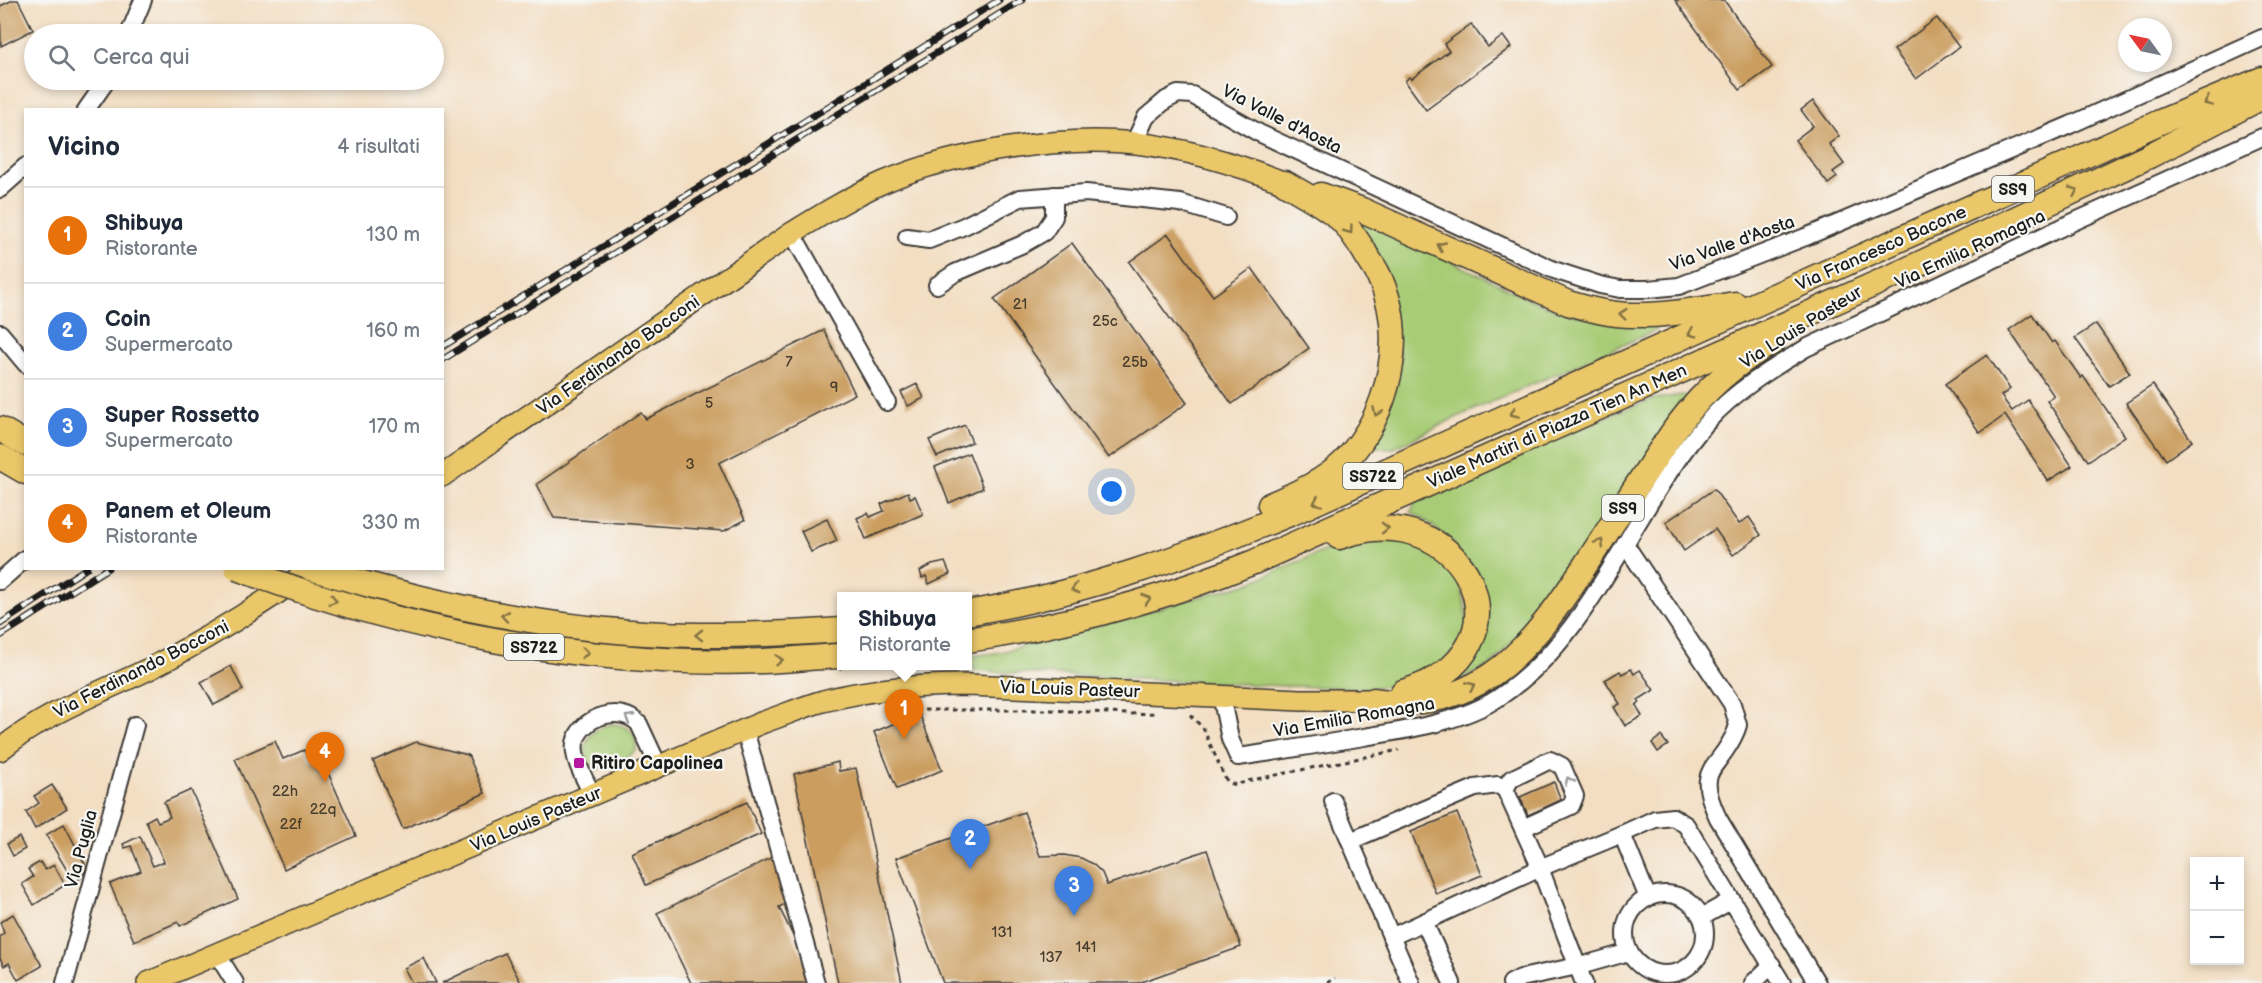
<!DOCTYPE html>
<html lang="it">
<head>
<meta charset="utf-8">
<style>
	:root { --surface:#fff; --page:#f2f2f3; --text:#1f2937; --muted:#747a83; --line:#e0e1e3; --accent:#d93025 }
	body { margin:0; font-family:"Balsamiq Sans",sans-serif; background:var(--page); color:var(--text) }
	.controls { position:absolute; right:18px; bottom:18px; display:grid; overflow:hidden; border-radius:0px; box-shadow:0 3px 9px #0003 }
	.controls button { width:54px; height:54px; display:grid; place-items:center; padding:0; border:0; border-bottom:2px solid var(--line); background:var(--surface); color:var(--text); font:30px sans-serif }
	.compass { position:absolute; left:2118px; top:18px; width:54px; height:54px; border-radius:50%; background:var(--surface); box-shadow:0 3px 9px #0003; rotate:303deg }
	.you { position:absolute; left:1112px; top:492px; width:21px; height:21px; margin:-15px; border:4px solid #fff; border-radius:50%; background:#1a73e8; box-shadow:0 0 0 9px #1a73e833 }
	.badge { display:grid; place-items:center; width:39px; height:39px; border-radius:50%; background:var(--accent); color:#fff; font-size:20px; font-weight:700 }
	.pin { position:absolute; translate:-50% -50px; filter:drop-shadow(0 2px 3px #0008) }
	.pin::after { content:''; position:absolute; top:32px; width:21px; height:18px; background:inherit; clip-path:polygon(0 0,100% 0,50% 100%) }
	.popup { position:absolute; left:837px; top:592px; width:135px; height:78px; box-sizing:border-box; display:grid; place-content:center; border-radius:0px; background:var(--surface); filter:drop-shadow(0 2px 4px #0005); font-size:20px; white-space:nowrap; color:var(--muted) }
	.popup b { font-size:22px; color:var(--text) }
	.popup::after { content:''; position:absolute; left:50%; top:100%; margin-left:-12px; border:12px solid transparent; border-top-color:var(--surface) }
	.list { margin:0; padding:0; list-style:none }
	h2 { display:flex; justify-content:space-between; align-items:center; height:78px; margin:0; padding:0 24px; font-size:26px }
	h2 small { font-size:20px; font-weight:400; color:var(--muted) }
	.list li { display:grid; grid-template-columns:39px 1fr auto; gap:18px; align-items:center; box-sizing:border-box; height:96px; padding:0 24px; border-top:2px solid var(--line) }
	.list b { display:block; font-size:22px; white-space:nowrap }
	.list p { margin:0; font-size:20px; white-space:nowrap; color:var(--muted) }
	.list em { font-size:20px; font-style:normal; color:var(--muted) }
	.icon { flex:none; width:33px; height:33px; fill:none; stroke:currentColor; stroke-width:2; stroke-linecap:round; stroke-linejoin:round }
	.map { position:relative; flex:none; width:2262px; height:983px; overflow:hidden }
	.search { position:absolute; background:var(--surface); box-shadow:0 3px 9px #0003; left:24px; top:24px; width:420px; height:66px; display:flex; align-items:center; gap:15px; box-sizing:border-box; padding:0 21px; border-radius:33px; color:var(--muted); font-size:22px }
	.panel { position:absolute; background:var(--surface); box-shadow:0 3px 9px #0003; left:24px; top:108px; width:420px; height:462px; border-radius:0px }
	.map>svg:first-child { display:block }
</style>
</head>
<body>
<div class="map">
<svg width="2262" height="983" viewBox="0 0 2262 983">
	<rect width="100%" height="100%" fill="#f6f6f2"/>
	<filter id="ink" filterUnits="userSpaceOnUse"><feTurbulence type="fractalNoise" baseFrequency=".0167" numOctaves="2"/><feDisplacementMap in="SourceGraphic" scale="12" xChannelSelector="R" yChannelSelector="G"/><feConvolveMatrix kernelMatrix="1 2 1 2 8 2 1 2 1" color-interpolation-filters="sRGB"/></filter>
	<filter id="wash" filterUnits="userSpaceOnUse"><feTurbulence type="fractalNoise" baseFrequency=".008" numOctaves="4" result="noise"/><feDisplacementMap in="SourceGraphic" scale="24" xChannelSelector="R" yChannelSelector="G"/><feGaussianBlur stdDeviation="1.35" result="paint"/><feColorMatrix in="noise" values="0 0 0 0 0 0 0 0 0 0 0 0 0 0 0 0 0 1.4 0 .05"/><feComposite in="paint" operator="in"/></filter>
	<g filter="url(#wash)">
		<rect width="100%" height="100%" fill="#f3dec2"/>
		<g fill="#a8cc76" stroke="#627449" stroke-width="1.5">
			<path d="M1346,211L1538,303L1567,313L1657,325V330L1455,418L1392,449L1378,448L1374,441L1401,359Z"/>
			<path d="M1682,395L1690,397L1554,597L1491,665L1450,684L1477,647L1454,544L1429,523L1411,512L1415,502L1615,413L1655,399Z"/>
			<path d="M1407,537L1459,574L1468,626L1449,659L1408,683L1371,688L1283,686L997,672L949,668L948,666H967V657L1001,652L1246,584L1345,542Z"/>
			<path d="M611,724C627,724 638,733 636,750L627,757L596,770C575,751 587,730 611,724Z"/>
		</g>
		<g id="blocks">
			<g fill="#cb9e60">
				<path d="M13,0H18L33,30L1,46L0,6Z"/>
				<path d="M1675,0H1724L1772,67L1740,90Z"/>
				<path d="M1937,18L1959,47L1916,79L1894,50Z"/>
				<path d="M1471,24L1488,47L1503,36L1511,47L1426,110L1405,81L1409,77L1411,79L1449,51L1444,44Z"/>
				<path d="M1813,101L1839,136L1829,144L1844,164L1833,172L1837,177L1828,184L1795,140L1813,126L1801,110Z"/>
				<path d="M1168,234L1213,296L1252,268L1309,348L1232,404L1129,262Z"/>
				<path d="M1072,243L1187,403L1109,458L994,299Z"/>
				<path d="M2032,314L2052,343L2055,341L2081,378L2083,376L2125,436L2088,461L2047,401L2054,396L2009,330Z"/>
				<path d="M2096,324L2130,373L2109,386L2075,338Z"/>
				<path d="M824,330L855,394L719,463L745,520L724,531L554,518L537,484L641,412L646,419Z"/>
				<path d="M1987,355L2010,389L2001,396L2012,411L2028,400L2072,466L2048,481L2005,415L1980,433L1945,384Z"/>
				<path d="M917,384L924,398L908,406L901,392Z"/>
				<path d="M2153,385L2192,441L2166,460L2126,403Z"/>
				<path d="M965,425L972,442L937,457L929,440Z"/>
				<path d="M969,453L983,488L949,503L935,467Z"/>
				<path d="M1714,489L1739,524L1749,517L1761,535L1733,555L1715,529L1684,551L1666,522Z"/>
				<path d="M908,492L910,498L915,496L923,514L866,539L857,518L868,513L870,517L884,511L881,504Z"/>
				<path d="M827,519L837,541L811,552L801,531Z"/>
				<path d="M945,562L950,574L929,584L926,576L922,578L920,571L932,565Z"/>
				<path d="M231,666L243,690L214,705L201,682Z"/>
				<path d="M1631,669L1634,674L1640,670L1654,690L1638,700L1640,702L1636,705L1642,716L1625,726L1614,707L1620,704L1605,680L1620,671L1622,674Z"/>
				<path d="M919,713L942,770L897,789L874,732Z"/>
				<path d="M1661,736L1668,745L1658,752L1652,743Z"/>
				<path d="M275,741L283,759L304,750L310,762L321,757L356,836L284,869L235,759Z"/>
				<path d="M416,742L468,755L485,793L403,829L373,761Z"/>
				<path d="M838,762L839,771L856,768L902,983H838L794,774Z"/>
				<path d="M1554,782L1561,800L1528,815L1520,797Z"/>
				<path d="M52,785L67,808L35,829L26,812L39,803L34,796Z"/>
				<path d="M191,790L238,899L180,926L178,922L134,941L110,884L141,871L131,846L125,848L123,844L140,836L153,866L164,862L146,821L155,816L158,822L170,817L164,802Z"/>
				<path d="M747,802L761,834L646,885L632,853Z"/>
				<path d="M1024,812L1040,856L1064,855L1081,858L1093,864L1102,873L1107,885L1207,850L1241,947L1138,983H943L896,858Z"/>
				<path d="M1457,813L1482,875L1436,894L1411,832Z"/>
				<path d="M64,824L87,868L81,878L74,882L46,835Z"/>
				<path d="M19,837L25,849L13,856L7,844Z"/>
				<path d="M771,858L791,901L779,907L816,983H691L657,913Z"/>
				<path d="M40,862L45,870L54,865L65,885L34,905L22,884L33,877L28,869Z"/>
				<path d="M13,914L42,966L18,980L9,963L4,966L0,958V936L4,933L0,922Z"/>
				<path d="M505,953L521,983H442L467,971Z"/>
				<path d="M424,958L436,983H412L404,968Z"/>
			</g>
		</g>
	</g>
	<g filter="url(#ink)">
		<use href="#blocks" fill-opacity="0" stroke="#3c3935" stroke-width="1.5"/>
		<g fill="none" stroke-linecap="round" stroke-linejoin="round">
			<g stroke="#3c3935" stroke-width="20">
				<g id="minor">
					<path d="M129,34L143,0"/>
					<path d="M86,110L107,80"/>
					<path d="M1134,143L1146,117L1166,100L1178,94L1192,95L1259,133L1554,270L1600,285L1620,289H1648L1679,286L1808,236L2070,125L2262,38"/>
					<path d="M0,189L26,166"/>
					<path d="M792,233L887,402"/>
					<path d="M907,237L929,240L964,226L1020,198L1086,193L1180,203L1226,217"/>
					<path d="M937,285L955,273L1023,244L1044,232L1054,217V195"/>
					<path d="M0,333L26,364"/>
					<path d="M1625,544L1732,704L1738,725L1736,731C1719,772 1693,765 1718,818L1817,983"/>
					<path d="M0,581L26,558"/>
					<path d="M1221,695L1230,739L1238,757C1280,751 1322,744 1364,737C1406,730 1462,722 1498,698C1596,634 1632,506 1708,421C1735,391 1771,369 1806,348L2071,223L2262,137"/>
					<path d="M745,730L816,983"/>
					<path d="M1505,789L1511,779L1550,760L1562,766L1575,796L1571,806L1523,828"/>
					<path d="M593,796C586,781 572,759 575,743C581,716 621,704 639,724L659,767"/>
					<path d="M1333,801L1411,983"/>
					<path d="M1622,834L1655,819L1673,817L1686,825L1782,983"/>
					<path d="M1350,841L1475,788L1498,785L1505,789L1537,860L1584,983"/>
					<circle cx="1665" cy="934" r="40"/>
					<path d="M1702,917L1732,900"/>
					<path d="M1424,922L1452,983"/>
					<path d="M1391,937L1547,865L1622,834L1648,898"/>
					<path d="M217,954L235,983"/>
					<path d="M65,983L135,725"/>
					<path d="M1511,983L1521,978L1587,964L1629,952"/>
					<path d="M1753,983L1772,965"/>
				</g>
			</g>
			<g stroke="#3c3935" stroke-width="24">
				<g id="major">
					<path d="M442,476L792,233C823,214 852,196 884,182C954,152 1060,135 1136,143C1187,149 1237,164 1285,183"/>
					<path d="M0,750C46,712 100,693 153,667C208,638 262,605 313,568"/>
					<path d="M148,983L761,723C782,716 802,707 823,701C869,689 920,685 968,685L1300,700H1374"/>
				</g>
			</g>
			<g stroke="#3c3935" stroke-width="27">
				<g id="highway">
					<path d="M1321,195L1362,210L1568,303C1589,309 1610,315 1632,315C1667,316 1701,309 1735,304"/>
					<path d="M0,429L26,444"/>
					<path d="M0,457L26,472"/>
					<path d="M1270,505C1296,494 1325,481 1345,461C1390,413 1408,335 1378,274C1374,266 1368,259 1364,251C1357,240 1348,226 1339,218C1324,204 1303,194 1285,183"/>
					<path d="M1339,537C1465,490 1542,652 1403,692"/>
					<path d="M967,613C1079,595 1187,556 1292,513L2160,122L2262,79"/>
					<path d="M967,640C1065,626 1163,599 1254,562L1904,271L2149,156L2262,97"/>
					<path d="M1374,700C1484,717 1537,639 1590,558C1619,514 1647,468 1678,425C1703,392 1736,362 1773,342"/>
				</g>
			</g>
			<g stroke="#3c3935" stroke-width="3" stroke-dasharray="4.5 4.5" stroke-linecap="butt">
				<path d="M888,710H1051L1128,714L1157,713"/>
				<path d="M1190,715L1203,728L1225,778C1232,787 1237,785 1247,781L1399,750"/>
				<path d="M1327,983L1335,978"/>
			</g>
			<use href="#minor" stroke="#fff" stroke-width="16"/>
			<use href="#major" stroke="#eac769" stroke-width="21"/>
			<use href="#highway" stroke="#eac769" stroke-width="24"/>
			<g stroke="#1c1c1c" stroke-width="7">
				<g id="rail">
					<path d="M442,347L999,0"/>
					<path d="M442,360L1022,0"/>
					<path d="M0,624L87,568"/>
					<path d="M0,636L108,568"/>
				</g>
			</g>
			<use href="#rail" stroke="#f6f6f2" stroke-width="4.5" stroke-dasharray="14" stroke-linecap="butt"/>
			<g stroke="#3c3935" stroke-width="27" stroke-linecap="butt">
				<g id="highway-bridge">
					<path d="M237,568C404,631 585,667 764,661C789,660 815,657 841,656"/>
					<path d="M311,568C426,603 544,629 664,634C723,637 782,634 841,630"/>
				</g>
			</g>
			<use href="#highway-bridge" stroke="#eac769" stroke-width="24"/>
		</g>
		<defs><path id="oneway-chevron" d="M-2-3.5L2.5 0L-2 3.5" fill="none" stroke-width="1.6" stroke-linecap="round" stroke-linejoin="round" transform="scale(1.5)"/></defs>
		<g stroke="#837242">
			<use href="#oneway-chevron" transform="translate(2208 102) rotate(157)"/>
			<use href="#oneway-chevron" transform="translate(2074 191) rotate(-25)"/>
			<use href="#oneway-chevron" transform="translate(1349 230) rotate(53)"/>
			<use href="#oneway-chevron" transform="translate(1441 246) rotate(-155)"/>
			<use href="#oneway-chevron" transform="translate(1623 314) rotate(-174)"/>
			<use href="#oneway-chevron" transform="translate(1692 333) rotate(156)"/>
			<use href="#oneway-chevron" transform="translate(1377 412) rotate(113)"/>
			<use href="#oneway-chevron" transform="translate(1514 413) rotate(156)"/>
			<use href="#oneway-chevron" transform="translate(1317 502) rotate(156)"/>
			<use href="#oneway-chevron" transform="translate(1385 528) rotate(-1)"/>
			<use href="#oneway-chevron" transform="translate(1600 543) rotate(-57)"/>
			<use href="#oneway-chevron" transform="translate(1075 589) rotate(164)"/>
			<use href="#oneway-chevron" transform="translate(1147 599) rotate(-17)"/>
			<use href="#oneway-chevron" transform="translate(333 600) rotate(17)"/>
			<use href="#oneway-chevron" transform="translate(505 616) rotate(-170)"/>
			<use href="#oneway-chevron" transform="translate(699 635) rotate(-179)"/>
			<use href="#oneway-chevron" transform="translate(585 653) rotate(6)"/>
			<use href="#oneway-chevron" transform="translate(779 660) rotate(-4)"/>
			<use href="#oneway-chevron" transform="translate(1471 686) rotate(-25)"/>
		</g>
		<g stroke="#999">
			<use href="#oneway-chevron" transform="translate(629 718) rotate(-149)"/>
			<use href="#oneway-chevron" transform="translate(1569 781) rotate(-114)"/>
		</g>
	</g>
	<rect fill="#b5179e" stroke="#f6f6f2" stroke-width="2" x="573" y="757" width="12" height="12" rx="3"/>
	<g text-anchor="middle" stroke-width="4.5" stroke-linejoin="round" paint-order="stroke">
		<g font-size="15" fill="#483c2d">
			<text x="1020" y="309">21</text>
			<text x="1105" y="326">25c</text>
			<text x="789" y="367">7</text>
			<text x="1135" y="367">25b</text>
			<text x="834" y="392">9</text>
			<text x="709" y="408">5</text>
			<text x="690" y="469">3</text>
			<text x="285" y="796">22h</text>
			<text x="323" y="814">22q</text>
			<text x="291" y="829">22f</text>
			<text x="1002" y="937">131</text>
			<text x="1086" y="952">141</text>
			<text x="1051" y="962">137</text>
		</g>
		<g fill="#f6f6f2" stroke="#5d5d5c" stroke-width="1.5">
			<rect x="1992" y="176" width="42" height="26" rx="4.5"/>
			<rect x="1343" y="463" width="60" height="26" rx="4.5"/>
			<rect x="1602" y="495" width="42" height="26" rx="4.5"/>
			<rect x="504" y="634" width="60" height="26" rx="4.5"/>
		</g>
		<g font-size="16" font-weight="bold" fill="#1c1c1c">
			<text x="2013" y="195">SS9</text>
			<text x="1373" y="482">SS722</text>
			<text x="1623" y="514">SS9</text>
			<text x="534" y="653">SS722</text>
		</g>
		<g font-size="18" fill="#1c1c1c" stroke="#f6f6f2">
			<text transform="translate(1282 119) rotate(27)" y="6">Via Valle d'Aosta</text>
			<text transform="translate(1732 243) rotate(-20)" y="6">Via Valle d'Aosta</text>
			<text transform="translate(1881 248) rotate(-24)" y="6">Via Francesco Bacone</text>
			<text transform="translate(1970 249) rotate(-25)" y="6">Via Emilia Romagna</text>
			<text transform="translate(1801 327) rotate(-32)" y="6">Via Louis Pasteur</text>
			<text transform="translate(618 355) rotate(-35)" y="6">Via Ferdinando Bocconi</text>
			<text transform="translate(1557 426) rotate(-24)" y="6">Viale Martiri di Piazza Tien An Men</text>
			<text transform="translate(141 669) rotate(-27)" y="6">Via Ferdinando Bocconi</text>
			<text transform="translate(1070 689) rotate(2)" y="6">Via Louis Pasteur</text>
			<text transform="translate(1354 717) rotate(-10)" y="6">Via Emilia Romagna</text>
			<text transform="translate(536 819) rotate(-23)" y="6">Via Louis Pasteur</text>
			<text transform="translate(81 849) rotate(-75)" y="6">Via Puglia</text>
		</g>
		<g font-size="18" font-weight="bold" fill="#1c1c1c" stroke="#f6f6f2" text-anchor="start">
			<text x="591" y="769">Ritiro Capolinea</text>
		</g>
	</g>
</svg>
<div class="controls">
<button>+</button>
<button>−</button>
</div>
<svg class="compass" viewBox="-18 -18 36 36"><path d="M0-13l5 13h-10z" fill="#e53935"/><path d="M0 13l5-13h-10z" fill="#747a83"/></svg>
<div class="you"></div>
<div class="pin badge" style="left:904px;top:739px;background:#e8710a">1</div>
<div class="popup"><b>Shibuya</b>Ristorante</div>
<div class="pin badge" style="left:970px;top:869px;background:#3f7fe0">2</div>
<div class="pin badge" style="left:1074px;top:916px;background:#3f7fe0">3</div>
<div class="pin badge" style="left:325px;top:782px;background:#e8710a">4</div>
<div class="search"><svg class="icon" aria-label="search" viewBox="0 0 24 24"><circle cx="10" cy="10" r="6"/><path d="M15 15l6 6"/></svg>Cerca qui</div>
<section class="panel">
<h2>Vicino<small>4 risultati</small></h2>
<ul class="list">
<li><span class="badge" style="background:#e8710a">1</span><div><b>Shibuya</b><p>Ristorante</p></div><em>130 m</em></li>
<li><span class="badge" style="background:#3f7fe0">2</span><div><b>Coin</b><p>Supermercato</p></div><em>160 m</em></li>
<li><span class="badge" style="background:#3f7fe0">3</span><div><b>Super Rossetto</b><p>Supermercato</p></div><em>170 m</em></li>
<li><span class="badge" style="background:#e8710a">4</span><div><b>Panem et Oleum</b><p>Ristorante</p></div><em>330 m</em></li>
</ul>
</section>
</div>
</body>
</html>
